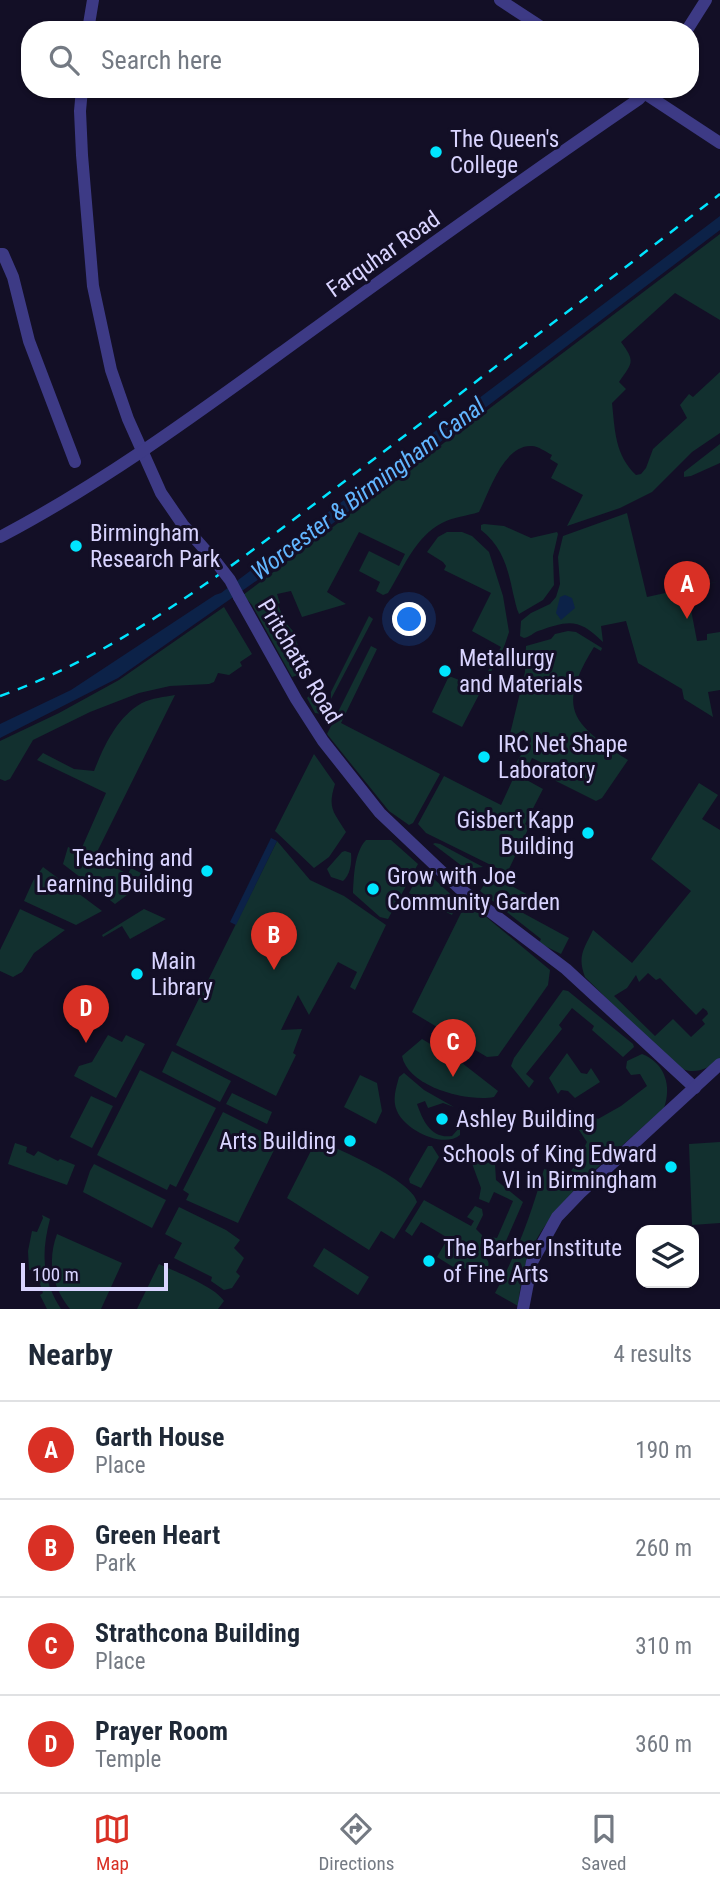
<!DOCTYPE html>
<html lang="en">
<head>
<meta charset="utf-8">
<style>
	:root { --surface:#fff; --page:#f6f6f7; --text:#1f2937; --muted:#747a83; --line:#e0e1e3; --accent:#d93025 }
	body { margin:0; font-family:"Roboto Condensed",sans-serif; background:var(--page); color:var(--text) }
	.controls { position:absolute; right:21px; bottom:21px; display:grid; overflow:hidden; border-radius:14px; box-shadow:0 2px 5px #0004 }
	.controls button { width:63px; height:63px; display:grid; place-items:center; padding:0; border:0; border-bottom:2px solid var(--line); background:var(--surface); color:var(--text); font:35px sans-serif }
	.scale { position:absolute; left:21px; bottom:18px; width:147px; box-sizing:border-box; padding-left:7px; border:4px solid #d9d4ff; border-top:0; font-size:19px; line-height:24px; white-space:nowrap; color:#d9d4ff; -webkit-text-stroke:5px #130f26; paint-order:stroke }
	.you { position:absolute; left:410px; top:620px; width:24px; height:24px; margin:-18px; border:5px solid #fff; border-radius:50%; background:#1a73e8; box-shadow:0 0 0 10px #1a73e833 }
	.badge { display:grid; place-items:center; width:46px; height:46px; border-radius:50%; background:var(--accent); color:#fff; font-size:23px; font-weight:700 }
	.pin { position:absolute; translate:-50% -58px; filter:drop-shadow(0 2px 4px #0008) }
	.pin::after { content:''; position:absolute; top:37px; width:24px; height:21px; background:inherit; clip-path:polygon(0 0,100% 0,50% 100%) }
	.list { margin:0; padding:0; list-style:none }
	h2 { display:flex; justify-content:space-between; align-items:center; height:91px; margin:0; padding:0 28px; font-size:30px }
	h2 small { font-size:23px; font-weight:400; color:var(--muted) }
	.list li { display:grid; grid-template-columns:46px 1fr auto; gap:21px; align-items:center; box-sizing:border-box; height:98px; padding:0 28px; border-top:2px solid var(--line) }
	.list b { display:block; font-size:26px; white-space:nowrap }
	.list p { margin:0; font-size:23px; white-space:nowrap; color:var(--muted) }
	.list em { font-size:23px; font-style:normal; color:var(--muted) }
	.icon { flex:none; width:38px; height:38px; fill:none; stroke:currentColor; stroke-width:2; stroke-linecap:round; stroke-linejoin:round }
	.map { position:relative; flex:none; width:720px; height:1309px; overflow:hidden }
	.search { position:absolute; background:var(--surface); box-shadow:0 2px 5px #0004; left:21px; right:21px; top:21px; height:77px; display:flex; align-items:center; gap:18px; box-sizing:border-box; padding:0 24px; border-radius:28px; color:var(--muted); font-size:26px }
	.sheet { height:483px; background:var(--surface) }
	nav { display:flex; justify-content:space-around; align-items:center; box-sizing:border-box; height:98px; border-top:2px solid var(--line); background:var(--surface); font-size:19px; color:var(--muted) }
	nav a { display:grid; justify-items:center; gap:4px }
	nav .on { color:var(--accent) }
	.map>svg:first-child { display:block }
</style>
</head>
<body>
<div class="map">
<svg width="720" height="1309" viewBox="0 0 720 1309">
	<rect width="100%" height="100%" fill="#130f26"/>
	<g fill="#12302f" fill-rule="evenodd">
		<path d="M720,234V320L675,293L621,342C636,362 632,363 619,382L626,389L612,403C615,431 615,455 636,475L641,474L646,468L653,449L687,418L680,405L689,394L693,397L720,372V433L692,452L652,492L620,508L567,526L583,495L551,478L558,464L550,459L552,455C546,452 538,446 532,446C504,444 489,492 479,512C467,516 453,517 442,523C415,537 403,569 388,593L383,595L376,591L380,582L359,571L369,551L399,566L405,554L359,532L327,592L346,604L302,617L291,591L277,594L280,603L278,604L284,621L293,631L307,672L292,677L252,605L243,595Z"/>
		<path d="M720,444V463L691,476L684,477V472Z"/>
		<path d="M627,513L647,597L720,581L687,589L697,641L707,640V634L720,632V690L708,692L713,717L684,699L682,689L638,663L626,621L601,626L603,642C579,618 569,620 538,631C533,633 530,637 524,638L520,636L521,621L531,613L550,604L556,597L560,584L558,557L563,536Z"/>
		<path d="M484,524L504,526L531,538L557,532L558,534L553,556L554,585L543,600L519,614C516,608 515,600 513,593C508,568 502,546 481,530V525Z"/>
		<path d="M447,532H462L472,536L489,552L503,596L509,632L504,647L462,727L432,712L449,676L479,688L501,647L472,631L491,593L444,570L446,566L443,562L427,552L438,537Z"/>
		<path d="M224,607L252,654L240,662L242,666L229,675L218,673L214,682L209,684L170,686L139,693L90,712L33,740L10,779L5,781L0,779V741L59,713L119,680Z"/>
		<path d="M369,616L373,619L331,699V692Z"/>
		<path d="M568,631L576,632L602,648L601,651L594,647C555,710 573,724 628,760L602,798L596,801L552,779L553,768L532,758L523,778L543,789L525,824L529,827L507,873L426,833L418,824L444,776L501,805L519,766L516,763L521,755H524V750L531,747L524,730L511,737L510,734L525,672L526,646L551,639L555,634Z"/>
		<path d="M371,646L377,649L341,723L440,774L413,823L409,825L389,811L327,734Z"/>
		<path d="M313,692L330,700L328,708L322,714L315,713L307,698Z"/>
		<path d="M175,695L98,850L105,854L102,861L128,874L131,868L141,873L131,892L115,904L63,864L68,847L80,852L106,793L37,760L43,753L74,769L94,771C104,746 117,717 142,703C152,698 164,697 175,695Z"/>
		<path d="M314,754L335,784C327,809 334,812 346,832L329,857L314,868L275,831Z"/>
		<path d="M699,783L718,795L702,819L720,830V1058C705,1073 687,1076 671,1062L585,977C577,956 584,949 593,930L632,963L691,891L651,859ZM648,973L656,980L660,978L696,1015L703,1008L707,1011L708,1014L702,1020L705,1024L691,1037L673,1019L655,1036L614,996L627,988L636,975L639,982Z"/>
		<path d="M366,840H391L418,864L388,919L380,917L353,893C354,876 354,853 366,840Z"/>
		<path d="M277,841L310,880L344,896L386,925L355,990L350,987L357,972L338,962L309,1015L298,995L281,1030L302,1029L293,1053L296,1055L276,1096L176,1045Z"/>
		<path d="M435,843L440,844L483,867L466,869L433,844Z"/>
		<path d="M345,851L351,853C352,863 350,875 343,881L331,877L327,869L342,852Z"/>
		<path d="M43,867L102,911L76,925L24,901L33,881Z"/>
		<path d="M422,868L458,901L452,915L409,893Z"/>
		<path d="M493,876L530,896L523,913L569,938L561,954L539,943L541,939L480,891L489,877Z"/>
		<path d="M467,901L550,970L548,985L498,1056L487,1057L412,1012Z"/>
		<path d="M20,909L65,930L34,953L22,972L13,977L0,971V950Z"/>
		<path d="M144,909L166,919L130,939L122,926L103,937L102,935Z"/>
		<path d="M563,990L568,991L633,1044L634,1047L623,1057L592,1030L594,1026L572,1008L559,1025L562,1029L526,1074L534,1081L529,1088L511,1066L514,1058Z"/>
		<path d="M108,1035L122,1042L126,1035L145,1044L116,1098L74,1076L79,1066L92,1062Z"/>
		<path d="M422,1039L462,1063L498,1091L494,1097C467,1102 408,1087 402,1056Z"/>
		<path d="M172,1051L231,1081L220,1102L162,1072Z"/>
		<path d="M567,1053L581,1073L587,1074L591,1068L600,1082L575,1098L568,1091L561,1090L558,1094L549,1078Z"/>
		<path d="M642,1054C665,1063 672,1086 664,1108L588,1176L571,1171L586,1149L585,1146L587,1142L575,1124L591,1114L598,1119L621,1106L647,1086L640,1074L631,1075L626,1068L627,1061Z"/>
		<path d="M140,1070L216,1108L176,1187L170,1184L167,1190L97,1155Z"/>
		<path d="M404,1073L424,1090L454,1107L443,1103L428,1108L425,1101L417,1104C423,1121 431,1139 452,1136L460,1127V1135C443,1149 405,1130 397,1111C392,1100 396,1088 399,1077Z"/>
		<path d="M360,1075L377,1083L382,1111L376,1124L344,1107Z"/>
		<path d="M232,1093L272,1112L267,1124L226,1104Z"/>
		<path d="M91,1096L113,1106L92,1148L70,1137Z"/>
		<path d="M223,1112L279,1140L238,1223L186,1200L189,1194L183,1190Z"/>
		<path d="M317,1139C339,1150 412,1180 417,1202L394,1239L381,1231L369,1250L287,1198Z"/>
		<path d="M720,1142V1223L692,1225L689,1144Z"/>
		<path d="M15,1143L27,1147L26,1152L34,1156L38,1151L58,1161L60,1159L75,1165L67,1185L8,1164Z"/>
		<path d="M428,1146H432L439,1157L421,1188L410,1183L409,1179Z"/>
		<path d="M464,1151L492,1161L495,1164L496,1180L523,1202L502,1250L491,1246L490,1237L497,1238L513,1201L494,1192L489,1203L479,1199L481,1188L470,1158L461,1156Z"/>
		<path d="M94,1164L166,1200L152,1228L83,1192L90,1171Z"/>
		<path d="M544,1169L584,1179C545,1224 524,1243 518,1306L495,1293C518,1251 531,1215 544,1169Z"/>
		<path d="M424,1200L471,1226L474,1221L467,1217L475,1206L482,1209L483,1215L476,1229L482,1235L480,1249C490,1265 492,1260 482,1279L461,1266L458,1270L437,1257L448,1238L421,1222L412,1236L405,1231Z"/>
		<path d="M179,1207L226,1230L240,1240L234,1248L244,1258L236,1272L240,1276L232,1288L224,1290L211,1281L212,1277L174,1258L182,1243L165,1234Z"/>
		<path d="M42,1215L50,1219C41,1253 42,1280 61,1309H47L40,1295L43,1293L35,1269L29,1270L28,1251L32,1231L37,1232L43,1218Z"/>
		<path d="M57,1234L122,1263L101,1309H70C52,1287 47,1261 57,1234Z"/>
		<path d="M324,1248L369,1277L358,1295L313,1266Z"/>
		<path d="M159,1264C176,1272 214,1286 224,1301L218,1309H137Z"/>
	</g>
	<g fill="#0c2248">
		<path d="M720,216V230L266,574L118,678L0,738V724L71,690L215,595L221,593Z"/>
		<path d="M565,595L572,598L575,608L561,620L556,613L560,597Z"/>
		<path d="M271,838L277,841L236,925L230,922Z"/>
	</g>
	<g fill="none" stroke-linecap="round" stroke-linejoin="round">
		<g stroke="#3d3a85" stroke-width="12">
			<path d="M500,0L546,30"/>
			<path d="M88,30L93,0"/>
			<path d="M687,30L706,0"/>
			<path d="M82,89L80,111L82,155L93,286L111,370L128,419L161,493L183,525L216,562"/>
			<path d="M638,89L720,143"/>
			<path d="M0,254H3L13,277L29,341L75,462"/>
			<path d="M0,537C114,477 214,401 318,326C424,249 531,173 639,99L648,89"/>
			<path d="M239,597L296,699L323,741L380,813L459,888L566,969L695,1088"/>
			<path d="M523,1309L532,1262L557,1217L580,1193L720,1064"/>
		</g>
		<path stroke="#00e5ff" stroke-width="2.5" stroke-dasharray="10 9" stroke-linecap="butt" d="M0,696C126,651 235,563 341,484C468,388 594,292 720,194"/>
		<path stroke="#3d3a85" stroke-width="12" d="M216,562L230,580L239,597"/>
	</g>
	<g fill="#00e5ff" stroke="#130f26" stroke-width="2.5">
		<circle cx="436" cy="152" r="7"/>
		<circle cx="76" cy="546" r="7"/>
		<circle cx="445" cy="671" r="7"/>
		<circle cx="484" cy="757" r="7"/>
		<circle cx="588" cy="833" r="7"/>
		<circle cx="207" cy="871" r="7"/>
		<circle cx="373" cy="889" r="7"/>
		<circle cx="137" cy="974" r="7"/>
		<circle cx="442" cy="1119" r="7"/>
		<circle cx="350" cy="1141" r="7"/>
		<circle cx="671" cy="1167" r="7"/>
		<circle cx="429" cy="1261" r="7"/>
	</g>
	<g text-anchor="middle" stroke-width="6" stroke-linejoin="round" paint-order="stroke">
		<g font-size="23" fill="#d9d4ff" stroke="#130f26" text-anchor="start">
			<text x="450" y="147">The Queen's<tspan x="450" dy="26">College</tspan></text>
			<text x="90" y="541">Birmingham<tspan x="90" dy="26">Research Park</tspan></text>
			<text x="459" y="666">Metallurgy<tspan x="459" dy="26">and Materials</tspan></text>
			<text x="498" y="752">IRC Net Shape<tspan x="498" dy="26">Laboratory</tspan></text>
			<text x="574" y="828" text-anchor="end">Gisbert Kapp<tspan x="574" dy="26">Building</tspan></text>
			<text x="193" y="866" text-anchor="end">Teaching and<tspan x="193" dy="26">Learning Building</tspan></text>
			<text x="387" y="884">Grow with Joe<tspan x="387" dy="26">Community Garden</tspan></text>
			<text x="151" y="969">Main<tspan x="151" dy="26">Library</tspan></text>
			<text x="456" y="1127">Ashley Building</text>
			<text x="336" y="1149" text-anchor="end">Arts Building</text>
			<text x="657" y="1162" text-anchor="end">Schools of King Edward<tspan x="657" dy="26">VI in Birmingham</tspan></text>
			<text x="443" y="1256">The Barber Institute<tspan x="443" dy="26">of Fine Arts</tspan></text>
		</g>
		<g font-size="23" fill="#d9d4ff" stroke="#130f26">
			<text transform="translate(383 254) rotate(-35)" y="8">Farquhar Road</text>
			<text transform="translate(300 661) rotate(59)" y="8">Pritchatts Road</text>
		</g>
		<g font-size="24" font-style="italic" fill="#62b6ff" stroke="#130f26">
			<text transform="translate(368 489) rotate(-37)" y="8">Worcester &amp; Birmingham Canal</text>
		</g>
	</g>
</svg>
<div class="controls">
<button><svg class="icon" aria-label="layers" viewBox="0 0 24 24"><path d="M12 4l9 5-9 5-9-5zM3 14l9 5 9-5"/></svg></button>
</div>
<div class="scale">100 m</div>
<div class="you"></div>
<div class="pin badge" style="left:687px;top:619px">A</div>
<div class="pin badge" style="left:274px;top:970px">B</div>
<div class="pin badge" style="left:453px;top:1077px">C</div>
<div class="pin badge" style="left:86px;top:1043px">D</div>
<div class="search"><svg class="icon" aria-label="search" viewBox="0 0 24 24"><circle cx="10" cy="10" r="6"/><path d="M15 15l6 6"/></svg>Search here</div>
</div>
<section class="sheet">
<h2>Nearby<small>4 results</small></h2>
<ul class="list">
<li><span class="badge">A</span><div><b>Garth House</b><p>Place</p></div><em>190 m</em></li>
<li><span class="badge">B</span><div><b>Green Heart</b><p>Park</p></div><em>260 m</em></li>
<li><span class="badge">C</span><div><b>Strathcona Building</b><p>Place</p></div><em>310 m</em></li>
<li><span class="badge">D</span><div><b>Prayer Room</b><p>Temple</p></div><em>360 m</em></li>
</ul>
</section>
<nav>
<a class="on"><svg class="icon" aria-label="map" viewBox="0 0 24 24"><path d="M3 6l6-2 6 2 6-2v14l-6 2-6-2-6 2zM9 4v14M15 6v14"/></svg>Map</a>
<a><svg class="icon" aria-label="directions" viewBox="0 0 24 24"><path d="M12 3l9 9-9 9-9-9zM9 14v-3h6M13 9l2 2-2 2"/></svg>Directions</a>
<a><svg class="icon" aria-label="saved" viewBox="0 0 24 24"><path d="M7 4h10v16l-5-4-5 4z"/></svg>Saved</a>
</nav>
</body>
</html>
